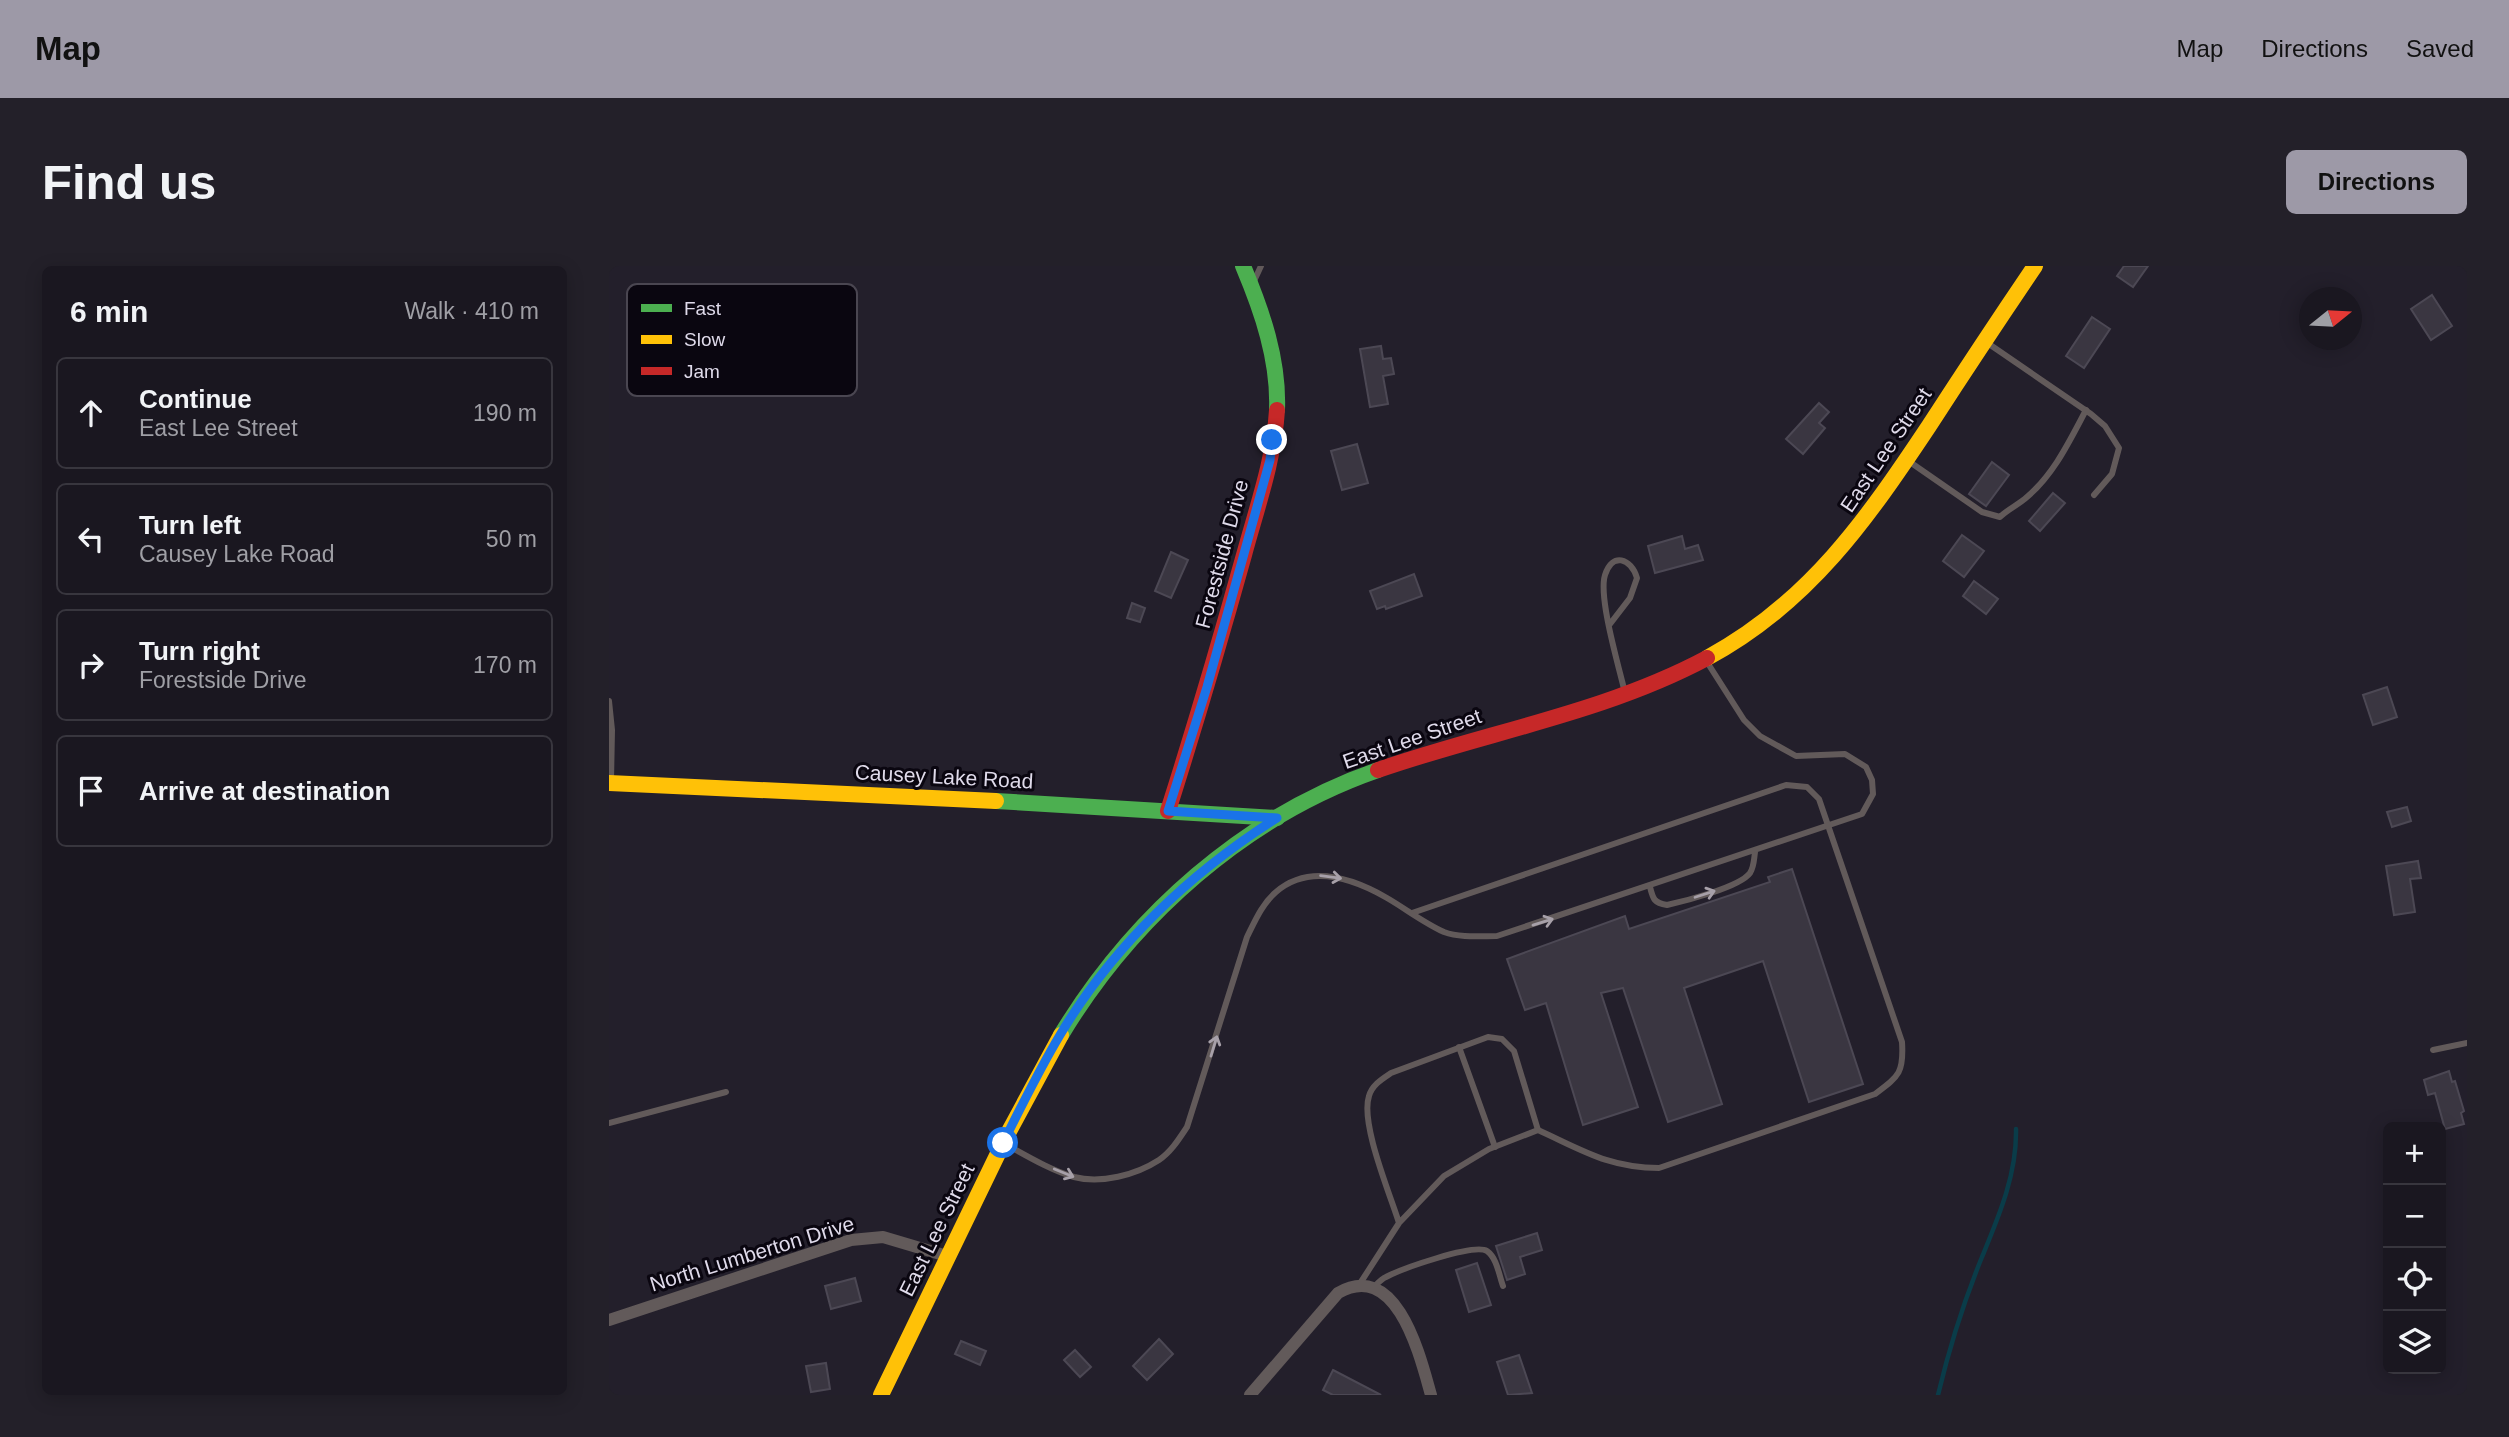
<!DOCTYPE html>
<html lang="en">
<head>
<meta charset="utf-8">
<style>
	:root { --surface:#1a1720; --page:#232029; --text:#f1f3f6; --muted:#9f9fa5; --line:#38363e; --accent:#9d99a7 }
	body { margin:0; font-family:Helvetica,sans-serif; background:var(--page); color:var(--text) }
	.controls { position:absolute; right:21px; bottom:21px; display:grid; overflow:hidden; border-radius:10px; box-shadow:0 4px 18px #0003 }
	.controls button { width:63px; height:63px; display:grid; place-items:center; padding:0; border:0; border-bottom:2px solid var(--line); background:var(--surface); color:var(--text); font:35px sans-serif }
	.compass { position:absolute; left:1690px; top:21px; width:63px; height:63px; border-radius:50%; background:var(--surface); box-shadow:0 4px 18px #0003; rotate:72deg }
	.stop { position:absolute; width:21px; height:21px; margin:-16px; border:5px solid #1a73e8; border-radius:50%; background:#fff }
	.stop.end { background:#1a73e8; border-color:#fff; box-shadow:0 2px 7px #0008 }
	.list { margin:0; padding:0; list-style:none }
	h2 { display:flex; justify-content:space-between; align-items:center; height:91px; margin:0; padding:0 28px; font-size:30px }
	h2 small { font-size:23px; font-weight:400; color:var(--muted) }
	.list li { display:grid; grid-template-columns:46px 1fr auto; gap:21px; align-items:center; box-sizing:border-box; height:112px; margin:0 14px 14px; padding:0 14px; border:2px solid var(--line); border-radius:10px }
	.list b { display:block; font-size:26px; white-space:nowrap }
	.list p { margin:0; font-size:23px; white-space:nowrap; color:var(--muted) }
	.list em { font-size:23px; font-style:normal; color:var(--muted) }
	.icon { flex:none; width:38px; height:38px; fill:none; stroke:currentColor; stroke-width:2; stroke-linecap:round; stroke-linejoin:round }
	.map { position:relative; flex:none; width:1858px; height:1129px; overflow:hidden; border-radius:10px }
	header { display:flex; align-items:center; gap:42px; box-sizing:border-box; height:98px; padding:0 35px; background:var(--accent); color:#111 }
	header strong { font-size:33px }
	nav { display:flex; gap:38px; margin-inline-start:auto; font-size:24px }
	.intro { display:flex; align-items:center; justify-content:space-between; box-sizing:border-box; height:168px; padding:0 42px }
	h1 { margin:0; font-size:49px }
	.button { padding:18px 32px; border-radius:10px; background:var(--accent); color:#111; font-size:24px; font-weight:700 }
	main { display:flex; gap:42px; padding:0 42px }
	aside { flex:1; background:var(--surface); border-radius:10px; box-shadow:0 4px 18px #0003 }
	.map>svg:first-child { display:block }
</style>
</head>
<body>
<header>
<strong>Map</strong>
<nav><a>Map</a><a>Directions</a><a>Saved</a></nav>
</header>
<div class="intro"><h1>Find us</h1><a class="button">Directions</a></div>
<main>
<aside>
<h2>6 min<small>Walk · 410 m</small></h2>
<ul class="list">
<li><svg class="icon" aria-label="ahead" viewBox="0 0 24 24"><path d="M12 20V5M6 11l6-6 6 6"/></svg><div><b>Continue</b><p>East Lee Street</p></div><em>190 m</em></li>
<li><svg class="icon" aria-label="left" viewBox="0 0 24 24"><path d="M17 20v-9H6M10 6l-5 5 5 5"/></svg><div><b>Turn left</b><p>Causey Lake Road</p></div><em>50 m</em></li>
<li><svg class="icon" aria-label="right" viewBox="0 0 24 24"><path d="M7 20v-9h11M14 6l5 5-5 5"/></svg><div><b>Turn right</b><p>Forestside Drive</p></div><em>170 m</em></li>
<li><svg class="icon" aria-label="arrive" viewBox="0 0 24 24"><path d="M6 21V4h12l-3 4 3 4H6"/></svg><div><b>Arrive at destination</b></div></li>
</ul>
</aside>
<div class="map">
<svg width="1858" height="1129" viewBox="0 0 1858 1129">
	<rect width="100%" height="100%" fill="#231f2b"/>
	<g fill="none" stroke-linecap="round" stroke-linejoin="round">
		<path stroke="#0a3c49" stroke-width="4.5" d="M1329,1129C1340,1083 1355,1035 1373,991C1390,950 1408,908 1407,863"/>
	</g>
	<g fill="#3a3641" stroke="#4c4854" stroke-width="2">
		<path d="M1515,0H1539L1524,21L1508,10Z"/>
		<path d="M1823,29L1843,60L1822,74L1802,43Z"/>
		<path d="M1483,51L1501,63L1475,102L1457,90Z"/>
		<path d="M772,80L774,93L782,92L785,108L774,110L779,138L761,141L751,83Z"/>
		<path d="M1210,137L1220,146L1210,157L1216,162L1194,188L1177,173Z"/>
		<path d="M748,178L759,217L733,224L722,185Z"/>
		<path d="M1383,196L1400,209L1377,240L1360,228Z"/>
		<path d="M1444,227L1456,237L1431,265L1420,255Z"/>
		<path d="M1353,269L1375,285L1355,311L1334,295Z"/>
		<path d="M1073,270L1076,283L1089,279L1094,294L1046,307L1039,280Z"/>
		<path d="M562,286L579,294L562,332L546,325Z"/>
		<path d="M805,308L813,330L777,343L776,340L768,343L761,325Z"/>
		<path d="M1365,315L1389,333L1377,348L1354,330Z"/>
		<path d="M523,337L536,342L531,356L518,352Z"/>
		<path d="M1778,421L1788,451L1764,459L1754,429Z"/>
		<path d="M1798,541L1802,555L1783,561L1778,546Z"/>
		<path d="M1809,595L1812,612L1801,613L1806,646L1785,649L1777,600Z"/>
		<path d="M1183,603L1254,818L1200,836L1154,695L1075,722L1113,838L1059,856L1014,722L992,727L1029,841L974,859L937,737L916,744L898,693L1016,650L1020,663L1161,616L1159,611Z"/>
		<path d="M1840,805L1843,816L1846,815L1855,845L1852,847L1855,858L1836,863L1826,827L1819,829L1815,814Z"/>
		<path d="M928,967L933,984L911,991L916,1008L898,1014L887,980Z"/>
		<path d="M868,997L882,1039L860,1046L847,1004Z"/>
		<path d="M246,1012L252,1035L222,1043L216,1020Z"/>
		<path d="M550,1073L564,1088L538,1114L524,1100Z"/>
		<path d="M352,1075L377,1085L371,1099L346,1088Z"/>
		<path d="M466,1084L482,1101L471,1111L455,1094Z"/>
		<path d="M910,1089L923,1127L899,1129L888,1096Z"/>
		<path d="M217,1097L221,1123L202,1126L197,1100Z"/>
		<path d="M724,1104L772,1129H724L714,1124Z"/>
	</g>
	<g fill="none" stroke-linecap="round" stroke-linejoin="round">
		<g stroke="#625a5a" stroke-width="6">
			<path d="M645,15L652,0"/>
			<path d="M1377,76L1482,148L1496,160L1510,182L1503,208L1485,229"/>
			<path d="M1298,194L1373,246L1391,251C1399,243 1409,239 1418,231C1445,208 1460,176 1477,144"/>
			<path d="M1001,358L1021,332L1028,312C1022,292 1003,286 996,309C989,331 1010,401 1016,427"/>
			<path d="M0,435L3,464L2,515"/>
			<path d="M1041,621C1044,633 1045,637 1058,639C1076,635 1131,621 1141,607C1145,601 1145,593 1146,586"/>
			<path d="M803,647L1177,519L1198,521L1210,533L1293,776C1295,807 1290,810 1266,828L1050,902C1000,902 973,884 929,864"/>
			<path d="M850,781L886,881"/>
			<path d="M1824,784L1858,777"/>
			<path d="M0,857L117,826"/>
			<path d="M396,878C418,890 441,904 465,911C492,918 527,909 550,894C562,886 570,873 578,861L638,671C646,655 653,638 667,626C701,597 745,613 778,632C797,643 815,657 835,666C851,672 871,670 888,670L1253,548L1264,528L1263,514L1257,501L1236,488L1187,490L1151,470L1135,454L1098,396"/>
			<path d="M750,1019L790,957L835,910L880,883L929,864L905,785L893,773L879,771L782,807C773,813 763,819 760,830C751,857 781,928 790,957"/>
			<path d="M764,1022C768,1018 772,1013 777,1011C792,1003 865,977 878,985C888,992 890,1009 894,1020"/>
		</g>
		<g stroke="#625a5a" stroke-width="12">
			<path d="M0,1054L242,974L274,971L338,990"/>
			<path d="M641,1129L729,1027C788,993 811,1090 822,1129"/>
		</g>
		<g stroke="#4caf50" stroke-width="16">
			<path d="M634,0C653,45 670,94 668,144"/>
			<path d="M387,535L668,552"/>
			<path d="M452,769C524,650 636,550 769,504"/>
		</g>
		<g stroke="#ffc107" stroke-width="16">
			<path d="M1098,392C1200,337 1258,253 1320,160C1355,106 1390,53 1426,0"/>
			<path d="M0,517L387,535"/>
			<path d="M272,1129L397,871L452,769"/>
		</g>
		<g stroke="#c62828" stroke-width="16">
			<path d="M769,504C878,466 995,447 1098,392"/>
			<path d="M559,545C586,460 611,375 635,289C648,241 665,194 668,144"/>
		</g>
	</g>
	<defs><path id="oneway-shaft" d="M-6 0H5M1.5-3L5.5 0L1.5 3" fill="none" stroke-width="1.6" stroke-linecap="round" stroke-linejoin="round" transform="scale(1.75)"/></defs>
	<g stroke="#a7a0a9">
		<use href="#oneway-shaft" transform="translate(722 611) rotate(7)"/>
		<use href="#oneway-shaft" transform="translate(1096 628) rotate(-18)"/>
		<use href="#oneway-shaft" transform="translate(934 656) rotate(-17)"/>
		<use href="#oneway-shaft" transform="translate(605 780) rotate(-73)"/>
		<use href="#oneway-shaft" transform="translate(455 907) rotate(22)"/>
	</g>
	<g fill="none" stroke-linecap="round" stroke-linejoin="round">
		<path stroke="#1a73e8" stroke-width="9" d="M394,877C412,841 430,804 451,769C504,680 581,607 668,552L559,545L598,421L661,194L663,174"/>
	</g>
	<g text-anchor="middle" stroke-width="6" stroke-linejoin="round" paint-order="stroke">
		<g font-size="21" fill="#dfdaea" stroke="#0a0610">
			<text transform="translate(1277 184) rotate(-56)" y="7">East Lee Street</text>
			<text transform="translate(613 288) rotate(-75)" y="7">Forestside Drive</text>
			<text transform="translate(803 473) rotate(-19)" y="7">East Lee Street</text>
			<text transform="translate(335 511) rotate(3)" y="7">Causey Lake Road</text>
			<text transform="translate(328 964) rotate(-64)" y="7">East Lee Street</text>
			<text transform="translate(143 988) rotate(-17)" y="7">North Lumberton Drive</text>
		</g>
	</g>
	<rect x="18" y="18" width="230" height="112" rx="10" fill="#0a0610" stroke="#4a4651" stroke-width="2"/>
	<rect x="32" y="38" width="31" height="8" fill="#4caf50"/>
	<rect x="32" y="69" width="31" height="9" fill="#ffc107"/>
	<rect x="32" y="101" width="31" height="8" fill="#c62828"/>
	<g font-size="19" fill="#dfdaea">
		<text x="75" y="49">Fast</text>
		<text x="75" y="80">Slow</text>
		<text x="75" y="112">Jam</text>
	</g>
</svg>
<div class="controls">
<button>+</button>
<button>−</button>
<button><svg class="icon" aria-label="locate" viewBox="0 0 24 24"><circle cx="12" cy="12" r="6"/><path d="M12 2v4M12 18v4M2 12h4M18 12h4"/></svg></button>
<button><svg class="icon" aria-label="layers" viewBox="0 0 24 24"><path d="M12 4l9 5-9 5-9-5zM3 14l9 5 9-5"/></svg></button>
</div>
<svg class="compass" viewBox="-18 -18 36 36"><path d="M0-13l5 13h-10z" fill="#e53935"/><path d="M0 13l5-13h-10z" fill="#9f9fa5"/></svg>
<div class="stop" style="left:394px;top:877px"></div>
<div class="stop end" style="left:663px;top:174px"></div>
</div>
</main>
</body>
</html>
